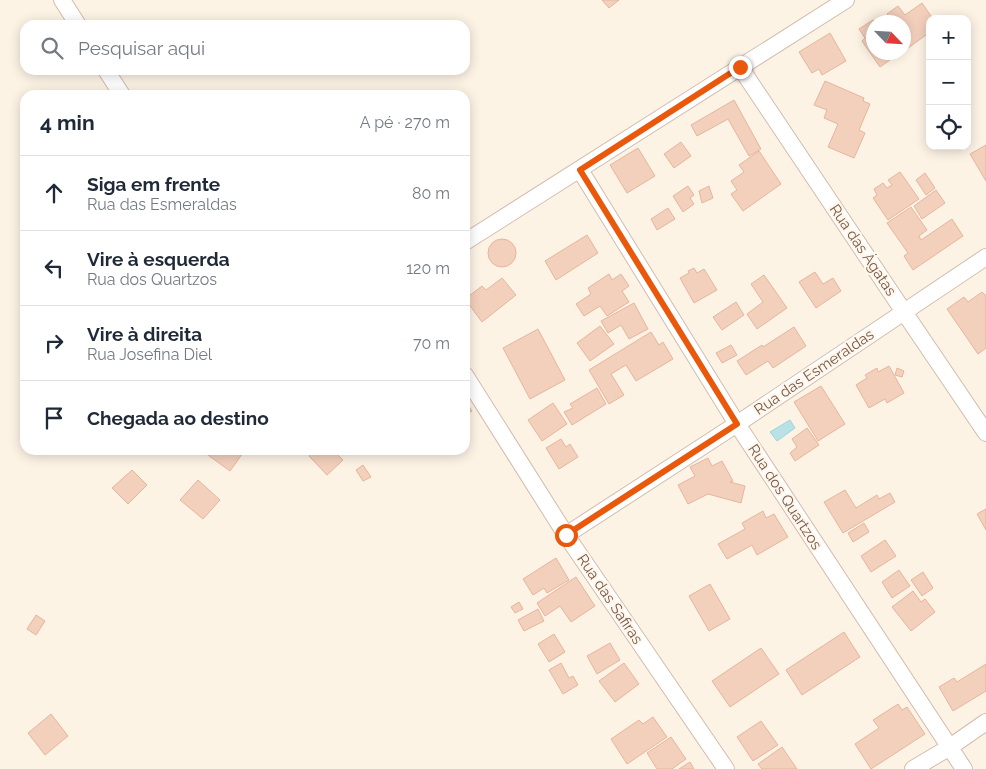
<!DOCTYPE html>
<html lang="pt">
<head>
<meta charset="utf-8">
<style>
	:root { --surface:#fff; --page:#f6f6f7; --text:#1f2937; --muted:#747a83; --line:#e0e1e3 }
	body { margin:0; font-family:Raleway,sans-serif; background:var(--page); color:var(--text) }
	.controls { position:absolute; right:15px; top:15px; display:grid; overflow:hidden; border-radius:10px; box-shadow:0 2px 12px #0003 }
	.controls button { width:45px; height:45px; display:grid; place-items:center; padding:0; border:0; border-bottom:1px solid var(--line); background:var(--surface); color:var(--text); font:25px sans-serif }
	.compass { position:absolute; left:866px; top:15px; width:45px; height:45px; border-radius:50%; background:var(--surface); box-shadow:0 2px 12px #0003; rotate:115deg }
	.stop { position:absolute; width:15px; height:15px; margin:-11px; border:4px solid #ea580c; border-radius:50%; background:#fff }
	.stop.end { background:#ea580c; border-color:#fff; box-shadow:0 1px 5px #0008 }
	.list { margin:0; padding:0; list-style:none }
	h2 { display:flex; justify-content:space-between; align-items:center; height:65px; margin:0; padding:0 20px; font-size:21px }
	h2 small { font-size:16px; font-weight:400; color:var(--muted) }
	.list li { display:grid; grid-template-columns:32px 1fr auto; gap:15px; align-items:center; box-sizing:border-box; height:75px; padding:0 20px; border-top:1px solid var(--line) }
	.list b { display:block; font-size:19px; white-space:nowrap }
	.list p { margin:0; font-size:16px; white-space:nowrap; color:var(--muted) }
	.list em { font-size:16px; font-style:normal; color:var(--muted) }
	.icon { flex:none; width:28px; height:28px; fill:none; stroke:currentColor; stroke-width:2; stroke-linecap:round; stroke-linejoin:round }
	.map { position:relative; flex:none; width:986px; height:769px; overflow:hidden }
	.search { position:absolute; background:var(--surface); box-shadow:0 2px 12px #0003; left:20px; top:20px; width:450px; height:55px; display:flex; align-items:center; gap:12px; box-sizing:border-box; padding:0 18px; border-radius:15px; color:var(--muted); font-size:19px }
	.panel { position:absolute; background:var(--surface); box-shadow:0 2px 12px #0003; left:20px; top:90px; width:450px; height:365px; border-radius:15px }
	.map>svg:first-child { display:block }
</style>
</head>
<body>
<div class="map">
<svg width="986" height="769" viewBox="0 0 986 769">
	<rect width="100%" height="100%" fill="#fdf3e5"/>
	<path fill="#b9e2e7" stroke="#9fd3d9" d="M790,420L795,428L777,441L770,432Z"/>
	<g fill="#f3d0bc" stroke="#e6b59c">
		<path d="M602,0H619L609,8Z"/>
		<path d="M922,3L933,19H930V32L904,51V22H890L892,21L887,14L898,6L905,15Z"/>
		<path d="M873,20L875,22H874V52H901L880,67L862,41L865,38L859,29Z"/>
		<path d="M830,33L846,61L822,75L819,69L812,73L799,52Z"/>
		<path d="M825,81L864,98L863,101L870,104L859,130L865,133L854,158L828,147L838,124L824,118L827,110L814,105Z"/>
		<path d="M734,100L761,149L749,156L728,119L697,136L691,125Z"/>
		<path d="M681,142L691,156L674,168L664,154Z"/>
		<path d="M986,145V181L970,154Z"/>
		<path d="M638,148L655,176L627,193L610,165Z"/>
		<path d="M759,151L781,184L743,211L731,194L737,190L731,181L744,172L739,165Z"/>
		<path d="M900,172L919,199L888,220L873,198L877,195L874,189L883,183L887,188L892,185L888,180Z"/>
		<path d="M925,173L935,188L926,195L916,180Z"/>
		<path d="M688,186L694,195L690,198L694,204L683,212L673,196Z"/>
		<path d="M709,186L713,198L702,203L699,191Z"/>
		<path d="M936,190L945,203L922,219L914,206Z"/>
		<path d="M911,207L927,230L919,236L921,240L952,219L963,236L913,270L904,256L908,253L887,223Z"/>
		<path d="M668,208L675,219L657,230L651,219Z"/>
		<path d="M587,235L598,253L556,280L545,261Z"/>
		<circle cx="502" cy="253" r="14"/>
		<path d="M694,268L697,273L704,269L717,290L694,303L680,278L689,273L688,271Z"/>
		<path d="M815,272L823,284L833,278L841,291L816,308L799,282Z"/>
		<path d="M609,274L612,280L621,274L629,286L622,291L629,302L607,316L600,306L584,316L576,304L591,294L588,288Z"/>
		<path d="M764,275L787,308L757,329L747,314L763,302L751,284Z"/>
		<path d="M502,278L516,295L482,322L465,299L482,286L486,290Z"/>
		<path d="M982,292L985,295H986V348L978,354L947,309L964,297L968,302Z"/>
		<path d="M736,302L744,315L722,330L713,317Z"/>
		<path d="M634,303L648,329L629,339L621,325L608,333L601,321Z"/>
		<path d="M600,326L614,344L590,361L577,343Z"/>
		<path d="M794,327L806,346L773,368L768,361L746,375L737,361L762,345L763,347Z"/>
		<path d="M538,329L565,380L530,399L503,348Z"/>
		<path d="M651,332L659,345L663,342L673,359L636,381L626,365L611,374L624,395L609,404L589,370Z"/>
		<path d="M731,345L737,355L722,363L716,353Z"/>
		<path d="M889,366L904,393L887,403L885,399L869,408L856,385L867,378L865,375L877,368L878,372Z"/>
		<path d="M897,368L904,371L902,377L895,375Z"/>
		<path d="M821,386L845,424L818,441L794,402Z"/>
		<path d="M597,388L606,404L572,425L564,412L573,408L570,404Z"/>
		<path d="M465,400L472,411L465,415Z"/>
		<path d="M553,403L567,424L542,441L528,420Z"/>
		<path d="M807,428L819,445L795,461L790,453L797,447L792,439Z"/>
		<path d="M561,439L566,447L570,444L578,457L559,469L546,448Z"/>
		<path d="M201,450H245L230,471Z"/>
		<path d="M315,450H333L343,460L327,475L309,456Z"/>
		<path d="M708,458L712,466L722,461L733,481L730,482L745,486L741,503L708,494L688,504L678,485L695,476L690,467Z"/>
		<path d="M363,465L371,477L363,481L356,470Z"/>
		<path d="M132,470L147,485L128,504L112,488Z"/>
		<path d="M198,480L220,500L203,519L180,500Z"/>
		<path d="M845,490L856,508L877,495L879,499L890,493L895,502L843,533L824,502Z"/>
		<path d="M986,509V530L977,514Z"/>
		<path d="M763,511L766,518L774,514L788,537L757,555L752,545L727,559L718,544L745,529L742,523Z"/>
		<path d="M864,523L869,532L853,542L848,533Z"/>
		<path d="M885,540L896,556L871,572L861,556Z"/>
		<path d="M556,558L569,580L547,593L544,588L533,595L523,579Z"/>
		<path d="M899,570L910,586L892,598L882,582Z"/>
		<path d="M923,572L933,588L922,596L911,580Z"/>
		<path d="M576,577L595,606L571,622L560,606L545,616L537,603Z"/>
		<path d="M710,584L730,619L709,631L689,596Z"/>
		<path d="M913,591L921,602L925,599L935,612L911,631L892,607Z"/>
		<path d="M519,602L523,609L515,613L511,607Z"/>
		<path d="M538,609L544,621L524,631L518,620Z"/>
		<path d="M36,615L45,621L36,635L27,629Z"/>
		<path d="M844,632L860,657L802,695L786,670Z"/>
		<path d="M554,634L565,652L549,662L538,644Z"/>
		<path d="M610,643L620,660L597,674L587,656Z"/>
		<path d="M761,648L779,674L730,707L712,681Z"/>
		<path d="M561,663L569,678L573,676L578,685L563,694L549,670Z"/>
		<path d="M624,663L639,684L615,702L599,681Z"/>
		<path d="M986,664V691L953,711L939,687L954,678L957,682Z"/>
		<path d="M898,704L902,710L907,707L925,734L871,769L855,744L879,728L873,720Z"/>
		<path d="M51,714L68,736L45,755L28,733Z"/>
		<path d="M653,717L667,737L627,764L611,739L639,720L643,724Z"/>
		<path d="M761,721L778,745L753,761L737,737Z"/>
		<path d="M671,737L686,759L672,769H657L647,753Z"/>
		<path d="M782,747L797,769H762L758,764Z"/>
		<path d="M690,762L694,769H679Z"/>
	</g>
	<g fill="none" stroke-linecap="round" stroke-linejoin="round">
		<g stroke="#d1bcad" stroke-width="18">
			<g id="minor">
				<path d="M62,0L78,25"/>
				<path d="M740,67L904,312L986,433"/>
				<path d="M106,70L122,95"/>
				<path d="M580,170L737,424L964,769"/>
				<path d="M465,242L846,0"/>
				<path d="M465,375L566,535L726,769"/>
				<path d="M566,535L737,424L986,257"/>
				<path d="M913,769L950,747L986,722"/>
			</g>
		</g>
		<use href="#minor" stroke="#fff" stroke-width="16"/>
	</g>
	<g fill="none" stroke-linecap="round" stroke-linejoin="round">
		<path stroke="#ea580c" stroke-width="6" d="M566,535L737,424L580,170L740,67"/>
	</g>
	<g text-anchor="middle" stroke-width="4.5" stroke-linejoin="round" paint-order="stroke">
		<g font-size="15" fill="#775849" stroke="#fff7ec">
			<text transform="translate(863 250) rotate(56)" y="5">Rua das Ágatas</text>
			<text transform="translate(814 372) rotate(-34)" y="5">Rua das Esmeraldas</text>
			<text transform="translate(785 497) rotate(57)" y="5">Rua dos Quartzos</text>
			<text transform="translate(610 599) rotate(56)" y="5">Rua das Safiras</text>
		</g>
	</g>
</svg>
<div class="controls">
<button>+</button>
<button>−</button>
<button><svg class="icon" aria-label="locate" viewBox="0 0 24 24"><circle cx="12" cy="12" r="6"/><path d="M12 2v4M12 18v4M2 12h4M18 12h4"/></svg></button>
</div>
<svg class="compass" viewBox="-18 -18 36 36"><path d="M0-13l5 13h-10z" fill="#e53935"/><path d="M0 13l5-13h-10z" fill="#747a83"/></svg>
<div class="stop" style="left:566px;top:535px"></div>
<div class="stop end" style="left:740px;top:67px"></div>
<div class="search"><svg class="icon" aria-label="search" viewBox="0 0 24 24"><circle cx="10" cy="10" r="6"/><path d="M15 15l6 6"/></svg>Pesquisar aqui</div>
<section class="panel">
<h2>4 min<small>A pé · 270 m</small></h2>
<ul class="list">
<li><svg class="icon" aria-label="ahead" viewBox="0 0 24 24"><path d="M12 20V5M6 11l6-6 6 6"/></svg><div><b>Siga em frente</b><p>Rua das Esmeraldas</p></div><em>80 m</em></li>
<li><svg class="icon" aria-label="left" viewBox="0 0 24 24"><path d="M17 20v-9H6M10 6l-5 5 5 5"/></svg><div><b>Vire à esquerda</b><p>Rua dos Quartzos</p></div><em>120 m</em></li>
<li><svg class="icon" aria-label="right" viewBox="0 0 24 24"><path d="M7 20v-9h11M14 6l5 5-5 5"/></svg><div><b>Vire à direita</b><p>Rua Josefina Diel</p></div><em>70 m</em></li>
<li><svg class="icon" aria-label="arrive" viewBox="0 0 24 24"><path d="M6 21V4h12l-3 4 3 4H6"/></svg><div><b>Chegada ao destino</b></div></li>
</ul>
</section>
</div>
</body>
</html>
